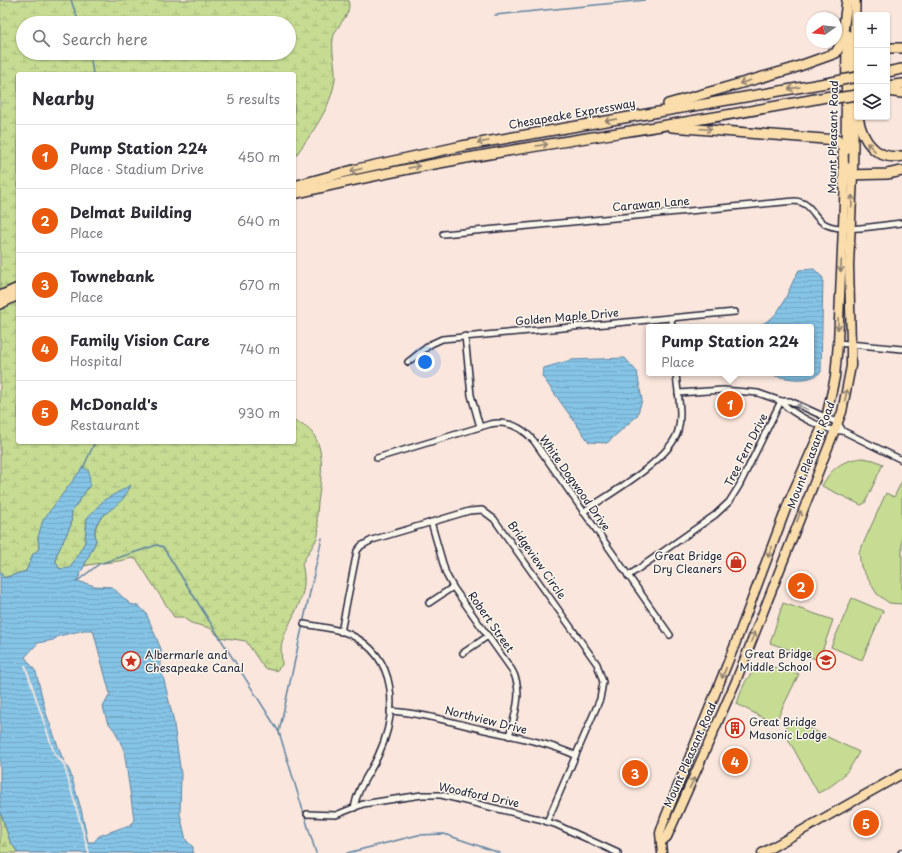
<!DOCTYPE html>
<html lang="en">
<head>
<meta charset="utf-8">
<style>
	:root { --surface:#fff; --page:#f2f2f3; --text:#2b2b33; --muted:#7c7c81; --line:#e1e1e2; --accent:#ea580c }
	body { margin:0; font-family:"Playpen Sans",sans-serif; background:var(--page); color:var(--text) }
	.controls { position:absolute; right:12px; top:12px; display:grid; overflow:hidden; border-radius:4px; box-shadow:0 1px 3px #0004 }
	.controls button { width:36px; height:36px; display:grid; place-items:center; padding:0; border:0; border-bottom:1px solid var(--line); background:var(--surface); color:var(--text); font:20px sans-serif }
	.compass { position:absolute; left:806px; top:12px; width:36px; height:36px; border-radius:50%; background:var(--surface); box-shadow:0 1px 3px #0004; rotate:255deg }
	.you { position:absolute; left:425px; top:362px; width:14px; height:14px; margin:-10px; border:3px solid #fff; border-radius:50%; background:#1a73e8; box-shadow:0 0 0 6px #1a73e833 }
	.badge { display:grid; place-items:center; width:26px; height:26px; border-radius:50%; background:var(--accent); color:#fff; font-size:13px; font-weight:700 }
	.pin { position:absolute; translate:-50% -50%; border:2px solid #fff; box-shadow:0 1px 4px #0006 }
	.popup { position:absolute; left:646px; top:324px; width:168px; height:52px; box-sizing:border-box; display:grid; place-content:center; border-radius:4px; background:var(--surface); filter:drop-shadow(0 1px 3px #0005); font-size:13px; white-space:nowrap; color:var(--muted) }
	.popup b { font-size:15px; color:var(--text) }
	.popup::after { content:''; position:absolute; left:50%; top:100%; margin-left:-8px; border:8px solid transparent; border-top-color:var(--surface) }
	.list { margin:0; padding:0; list-style:none }
	h2 { display:flex; justify-content:space-between; align-items:center; height:52px; margin:0; padding:0 16px; font-size:17px }
	h2 small { font-size:13px; font-weight:400; color:var(--muted) }
	.list li { display:grid; grid-template-columns:26px 1fr auto; gap:12px; align-items:center; box-sizing:border-box; height:64px; padding:0 16px; border-top:1px solid var(--line) }
	.list b { display:block; font-size:15px; white-space:nowrap }
	.list p { margin:0; font-size:13px; white-space:nowrap; color:var(--muted) }
	.list em { font-size:13px; font-style:normal; color:var(--muted) }
	.icon { flex:none; width:22px; height:22px; fill:none; stroke:currentColor; stroke-width:2; stroke-linecap:round; stroke-linejoin:round }
	.map { position:relative; flex:none; width:902px; height:853px; overflow:hidden }
	.search { position:absolute; background:var(--surface); box-shadow:0 1px 3px #0004; left:16px; top:16px; width:280px; height:44px; display:flex; align-items:center; gap:10px; box-sizing:border-box; padding:0 14px; border-radius:22px; color:var(--muted); font-size:15px }
	.panel { position:absolute; background:var(--surface); box-shadow:0 1px 3px #0004; left:16px; top:72px; width:280px; height:372px; border-radius:4px }
	.map>svg:first-child { display:block }
</style>
</head>
<body>
<div class="map">
<svg width="902" height="853" viewBox="0 0 902 853">
	<defs>
		<pattern id="forest-firs" width="22" height="20" patternUnits="userSpaceOnUse"><rect width="22" height="20" fill="#c6dc92"/><path d="M5 1l3.5 6h-7zM16 11l3.5 6h-7z" fill="#aabc7f"/></pattern>
		<pattern id="wetland-marsh" width="20" height="14" patternUnits="userSpaceOnUse"><rect width="20" height="14" fill="#c6dc92"/><path d="M1 5h8M5 5V1M11 12h8M15 12V8" fill="none" stroke="#aabc7f"/></pattern>
		<pattern id="water-rules" width="6" height="5" patternUnits="userSpaceOnUse"><rect width="6" height="5" fill="#86c4e6"/><path d="M0 2.5h6" fill="none" stroke="#73a8c6"/></pattern>
	</defs>
	<rect width="100%" height="100%" fill="#fae6dc"/>
	<filter id="ink" filterUnits="userSpaceOnUse"><feTurbulence type="fractalNoise" baseFrequency=".025" numOctaves="2"/><feDisplacementMap in="SourceGraphic" scale="8" xChannelSelector="R" yChannelSelector="G"/><feConvolveMatrix kernelMatrix="1 2 1 2 8 2 1 2 1" color-interpolation-filters="sRGB"/></filter>
	<g filter="url(#ink)">
		<g fill="#c6dc92" stroke="#747f66">
			<path d="M862,458L874,460L883,464L865,503L861,505L822,486C831,468 843,460 862,458Z"/>
			<path d="M902,481V604L889,603L877,594L861,567L859,553L886,493L894,497Z"/>
			<path d="M852,598L883,611L862,660L831,647Z"/>
			<path d="M783,603L833,620L819,660L770,643Z"/>
			<path d="M763,667L782,668L799,674L776,721L771,722L737,704C742,689 746,672 763,667Z"/>
			<path d="M792,720L859,752C849,772 838,784 818,793L786,735L783,739L787,722Z"/>
		</g>
		<path fill="url(#forest-firs)" stroke="#747f66" d="M0,811L10,841L18,853H0Z"/>
		<path fill="url(#wetland-marsh)" stroke="#747f66" fill-rule="evenodd" d="M0,0H348C353,16 335,25 333,39C331,52 336,66 335,79C331,109 311,134 294,158V74H18V442H294V421C334,434 319,483 317,514C316,522 321,529 317,538C313,547 306,555 302,564C311,598 290,614 282,643C280,650 282,658 282,665L276,671L264,668L246,641L219,637L210,628L191,623L182,617H174L137,560L132,558C116,563 100,562 84,566L96,541C89,514 121,509 130,486L87,518L85,542L70,569H60L56,563V556L71,525L72,511L90,485L38,537L39,549L33,554L26,571L3,578L0,571ZM23,23H289V53H23Z"/>
		<g fill="url(#water-rules)" stroke="#5e83a2" fill-rule="evenodd">
			<path d="M814,269L823,278L821,372C804,386 781,376 761,373H811V327H758C763,323 770,320 774,316C785,304 790,285 799,270Z"/>
			<path d="M625,358L637,372L642,400L637,416L607,443L589,442L542,376L544,368L571,360Z"/>
			<path d="M83,467L89,471L90,485L72,511L71,525L56,556V563L60,569L70,568L85,542L87,518L104,500L131,485C129,489 127,493 125,496C113,513 89,516 96,541L77,581L95,586L112,587L130,604L139,606L146,613L161,649V668L173,718L181,774L180,814L186,840L193,847V853H18L10,841L0,811V571L4,578L26,571L33,554L39,549L38,537L43,520ZM84,630H93L110,694L103,707L107,721L115,731L124,750L134,819L132,824L99,836L94,842H88L81,809L70,772L62,757L46,713L36,672L25,657L38,643L53,640L59,636Z"/>
		</g>
		<path fill="#fae6dc" d="M24,665H26L55,753L64,762L90,853H88L63,764L54,755Z"/>
		<g fill="none" stroke-linecap="round" stroke-linejoin="round">
			<g stroke="#5e83a2" stroke-width="1.5">
				<path d="M71,0L79,23"/>
				<path d="M495,15L645,0"/>
				<path d="M90,53L93,74"/>
				<path d="M83,468L95,442"/>
				<path d="M76,582L99,564L157,545L163,547L279,732L316,853"/>
				<path d="M279,732L322,538"/>
				<path d="M347,853L418,835L444,834L500,853"/>
			</g>
			<g stroke="#22223b" stroke-width="8">
				<g id="street">
					<path d="M443,234L795,201C814,203 812,219 827,225C846,233 881,225 902,223"/>
					<path d="M671,318L672,327"/>
					<path d="M465,336L471,395L480,427"/>
					<path d="M838,343L902,349"/>
					<path d="M408,362L431,344L442,339L735,312"/>
					<path d="M678,393L723,390L758,393L781,401H790L838,423L843,431"/>
					<path d="M781,401C791,414 827,432 843,431L902,460"/>
					<path d="M377,458L490,424C508,420 522,427 534,441L670,635"/>
					<path d="M583,512C609,494 669,461 678,431C683,413 677,391 676,373"/>
					<path d="M431,522L446,574L453,587L512,670C524,691 515,714 509,736"/>
					<path d="M628,576L715,515L729,502L739,486L781,401"/>
					<path d="M429,603L453,587"/>
					<path d="M304,624C319,627 335,628 349,634C399,657 398,713 378,756C369,775 358,786 354,808"/>
					<path d="M341,632L357,551L361,546L372,540L469,511L482,510L494,519L597,664L603,682L600,699L547,822"/>
					<path d="M463,653L488,636"/>
					<path d="M390,711C421,713 451,722 481,729C512,736 546,742 575,755"/>
					<path d="M307,814L336,815L363,804L382,801L422,795H441L539,819L557,825L618,853"/>
					<path d="M901,853L902,852"/>
				</g>
			</g>
			<g stroke="#22223b" stroke-width="11">
				<g id="primary">
					<path d="M661,842L667,837L736,681L842,412L851,366V345L849,265L853,175L854,103"/>
					<path d="M662,853L660,833L665,818L734,647L789,501L826,418L835,377L838,343L845,179"/>
					<path d="M762,853L902,774"/>
				</g>
			</g>
			<g stroke="#22223b" stroke-width="12">
				<g id="highway">
					<path d="M855,0L854,84L857,110"/>
					<path d="M887,48H902"/>
					<path d="M887,72L902,69"/>
					<path d="M887,86L902,84"/>
					<path d="M887,91L902,93"/>
					<path d="M668,104L791,69L836,53L842,41L847,0"/>
					<path d="M858,117C862,140 876,161 902,156"/>
					<path d="M672,127L837,140L843,147L844,186"/>
					<path d="M846,150L847,35"/>
					<path d="M846,167V175L887,174L902,171"/>
					<path d="M294,186L357,169L462,146L832,82"/>
					<path d="M294,194C473,150 656,131 836,95"/>
					<path d="M0,296L18,288"/>
					<path d="M0,304L18,295"/>
				</g>
			</g>
			<use href="#street" stroke="#fbf7ec" stroke-width="5"/>
			<use href="#primary" stroke="#faddab" stroke-width="8"/>
			<use href="#highway" stroke="#faddab" stroke-width="9"/>
			<g stroke="#22223b" stroke-width="12" stroke-linecap="butt">
				<g id="highway-bridge">
					<path d="M832,82L857,77"/>
					<path d="M836,98L857,95"/>
				</g>
			</g>
			<use href="#highway-bridge" stroke="#faddab" stroke-width="9"/>
		</g>
		<defs><path id="oneway-shaft" d="M-6 0H5M1.5-3L5.5 0L1.5 3" fill="none" stroke-width="1.6" stroke-linecap="round" stroke-linejoin="round"/></defs>
		<g stroke="#8e8073">
			<use href="#oneway-shaft" transform="translate(745 82) rotate(164)"/>
			<use href="#oneway-shaft" transform="translate(794 88) rotate(170)"/>
			<use href="#oneway-shaft" transform="translate(611 120) rotate(170)"/>
			<use href="#oneway-shaft" transform="translate(706 129) rotate(3)"/>
			<use href="#oneway-shaft" transform="translate(483 142) rotate(170)"/>
			<use href="#oneway-shaft" transform="translate(542 145) rotate(-9)"/>
			<use href="#oneway-shaft" transform="translate(871 147) rotate(-135)"/>
			<use href="#oneway-shaft" transform="translate(414 167) rotate(-11)"/>
			<use href="#oneway-shaft" transform="translate(356 170) rotate(166)"/>
			<use href="#oneway-shaft" transform="translate(852 201) rotate(-87)"/>
			<use href="#oneway-shaft" transform="translate(841 266) rotate(93)"/>
			<use href="#oneway-shaft" transform="translate(838 324) rotate(92)"/>
			<use href="#oneway-shaft" transform="translate(846 395) rotate(-79)"/>
			<use href="#oneway-shaft" transform="translate(799 516) rotate(-69)"/>
			<use href="#oneway-shaft" transform="translate(770 552) rotate(111)"/>
			<use href="#oneway-shaft" transform="translate(753 637) rotate(-68)"/>
			<use href="#oneway-shaft" transform="translate(724 673) rotate(112)"/>
			<use href="#oneway-shaft" transform="translate(692 783) rotate(-65)"/>
		</g>
		<use stroke="#99979c" href="#oneway-shaft" transform="translate(802 407) rotate(-154)"/>
	</g>
	<defs>
		<g id="shop-ring" transform="scale(1)"><circle r="9.5" fill="#fbf7ec" stroke="#c8321e" stroke-width="1.5"/><path d="M-5-2.5h2.3a2.7 3.5 0 0 1 5.4 0H5L5.5 6h-11ZM-1.5-2.5h3a1.5 2.3 0 0 0-3 0Z" fill="#c8321e"/></g>
		<g id="school-ring" transform="scale(1)"><circle r="9.5" fill="#fbf7ec" stroke="#c8321e" stroke-width="1.5"/><path d="M0-5L7-2L0 1L-7-2ZM-4 1L0 2.5L4 1V4Q0 6-4 4Z" fill="#c8321e"/></g>
		<g id="sight-ring" transform="scale(1)"><circle r="9.5" fill="#fbf7ec" stroke="#c8321e" stroke-width="1.5"/><path d="M0-6L1.8-2.2L6-1.7L2.9 1.2L3.7 5.4L0 3.3L-3.7 5.4L-2.9 1.2L-6-1.7L-1.8-2.2Z" fill="#c8321e"/></g>
		<g id="building-ring" transform="scale(1)"><circle r="9.5" fill="#fbf7ec" stroke="#c8321e" stroke-width="1.5"/><path d="M-4-6H4V6H1V3H-1V6H-4ZM-2.5-4.3h1.7v1.8h-1.7ZM.8-4.3h1.7v1.8H.8ZM-2.5-1h1.7V.8h-1.7ZM.8-1h1.7V.8H.8Z" fill="#c8321e"/></g>
	</defs>
	<g fill-rule="evenodd">
		<use href="#shop-ring" x="736" y="562"/>
		<use href="#school-ring" x="826" y="660"/>
		<use href="#sight-ring" x="131" y="661"/>
		<use href="#building-ring" x="735" y="728"/>
	</g>
	<g text-anchor="middle" stroke-width="3" stroke-linejoin="round" paint-order="stroke">
		<g font-size="11" fill="#22223b" stroke="#fbf7ec">
			<text transform="translate(572 114) rotate(-10)" y="4">Chesapeake Expressway</text>
			<text transform="translate(833 137) rotate(-89)" y="4">Mount Pleasant Road</text>
			<text transform="translate(651 204) rotate(-5)" y="4">Carawan Lane</text>
			<text transform="translate(567 317) rotate(-5)" y="4">Golden Maple Drive</text>
			<text transform="translate(746 450) rotate(-63)" y="4">Tree Fern Drive</text>
			<text transform="translate(811 455) rotate(-69)" y="4">Mount Pleasant Road</text>
			<text transform="translate(575 483) rotate(55)" y="4">White Dogwood Drive</text>
			<text transform="translate(537 560) rotate(55)" y="4">Bridgeview Circle</text>
			<text transform="translate(491 622) rotate(55)" y="4">Robert Street</text>
			<text transform="translate(486 720) rotate(14)" y="4">Northview Drive</text>
			<text transform="translate(690 755) rotate(-66)" y="4">Mount Pleasant Road</text>
			<text transform="translate(479 795) rotate(12)" y="4">Woodford Drive</text>
		</g>
		<g font-size="11" fill="#22223b" stroke="#fbf7ec" text-anchor="end">
			<text x="722" y="560">Great Bridge<tspan x="722" dy="13">Dry Cleaners</tspan></text>
			<text x="812" y="658">Great Bridge<tspan x="812" dy="13">Middle School</tspan></text>
			<text x="145" y="659" text-anchor="start">Albermarle and<tspan x="145" dy="13">Chesapeake Canal</tspan></text>
			<text x="749" y="726" text-anchor="start">Great Bridge<tspan x="749" dy="13">Masonic Lodge</tspan></text>
		</g>
	</g>
</svg>
<div class="controls">
<button>+</button>
<button>−</button>
<button><svg class="icon" aria-label="layers" viewBox="0 0 24 24"><path d="M12 4l9 5-9 5-9-5zM3 14l9 5 9-5"/></svg></button>
</div>
<svg class="compass" viewBox="-18 -18 36 36"><path d="M0-13l5 13h-10z" fill="#e53935"/><path d="M0 13l5-13h-10z" fill="#7c7c81"/></svg>
<div class="you"></div>
<div class="pin badge" style="left:730px;top:404px">1</div>
<div class="popup"><b>Pump Station 224</b>Place</div>
<div class="pin badge" style="left:801px;top:586px">2</div>
<div class="pin badge" style="left:635px;top:773px">3</div>
<div class="pin badge" style="left:735px;top:761px">4</div>
<div class="pin badge" style="left:866px;top:823px">5</div>
<div class="search"><svg class="icon" aria-label="search" viewBox="0 0 24 24"><circle cx="10" cy="10" r="6"/><path d="M15 15l6 6"/></svg>Search here</div>
<section class="panel">
<h2>Nearby<small>5 results</small></h2>
<ul class="list">
<li><span class="badge">1</span><div><b>Pump Station 224</b><p>Place · Stadium Drive</p></div><em>450 m</em></li>
<li><span class="badge">2</span><div><b>Delmat Building</b><p>Place</p></div><em>640 m</em></li>
<li><span class="badge">3</span><div><b>Townebank</b><p>Place</p></div><em>670 m</em></li>
<li><span class="badge">4</span><div><b>Family Vision Care</b><p>Hospital</p></div><em>740 m</em></li>
<li><span class="badge">5</span><div><b>McDonald's</b><p>Restaurant</p></div><em>930 m</em></li>
</ul>
</section>
</div>
</body>
</html>
